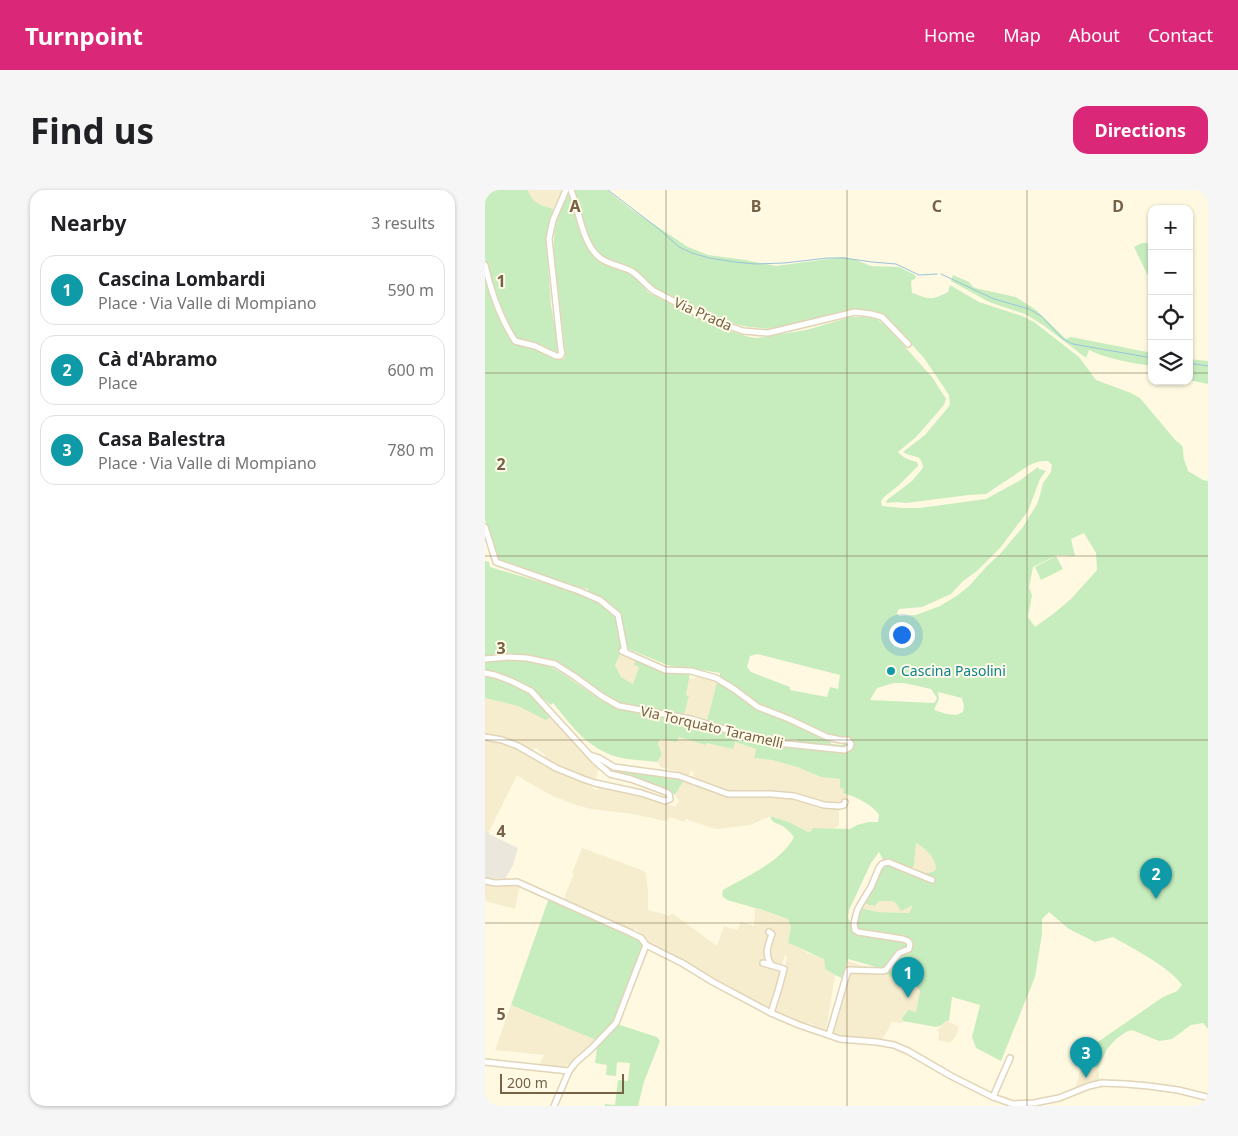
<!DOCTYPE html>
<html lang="en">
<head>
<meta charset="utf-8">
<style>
	:root { --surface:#fff; --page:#f6f6f6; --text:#202124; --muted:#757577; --line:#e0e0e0; --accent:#db2777 }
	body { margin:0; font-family:"Noto Sans",sans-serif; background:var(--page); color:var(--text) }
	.controls { position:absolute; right:15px; top:15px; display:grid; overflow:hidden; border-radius:10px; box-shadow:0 1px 4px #0004 }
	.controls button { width:45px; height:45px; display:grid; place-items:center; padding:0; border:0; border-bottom:1px solid var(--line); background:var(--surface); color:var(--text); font:25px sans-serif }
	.scale { position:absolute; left:15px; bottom:12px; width:124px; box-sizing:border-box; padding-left:5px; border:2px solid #776245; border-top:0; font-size:14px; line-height:18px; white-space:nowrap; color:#776245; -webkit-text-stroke:4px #fffbe8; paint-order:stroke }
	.you { position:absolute; left:416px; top:444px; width:18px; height:18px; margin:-12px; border:4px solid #fff; border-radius:50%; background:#1a73e8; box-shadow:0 0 0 8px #1a73e833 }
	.badge { display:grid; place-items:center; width:32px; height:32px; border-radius:50%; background:var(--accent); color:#fff; font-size:16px; font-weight:700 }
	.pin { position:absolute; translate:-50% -41px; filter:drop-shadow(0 1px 2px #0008) }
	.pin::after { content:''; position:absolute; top:26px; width:18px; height:15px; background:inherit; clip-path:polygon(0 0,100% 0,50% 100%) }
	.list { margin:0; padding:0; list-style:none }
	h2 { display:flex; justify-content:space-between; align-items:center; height:65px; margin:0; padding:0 20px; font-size:21px }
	h2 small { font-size:16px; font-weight:400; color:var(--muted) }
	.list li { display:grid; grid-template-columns:32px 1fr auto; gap:15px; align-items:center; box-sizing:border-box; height:70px; margin:0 10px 10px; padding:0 10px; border:1px solid var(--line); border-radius:15px }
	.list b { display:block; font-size:19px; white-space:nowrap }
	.list p { margin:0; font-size:16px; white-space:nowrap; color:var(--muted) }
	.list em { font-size:16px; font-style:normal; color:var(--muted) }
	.icon { flex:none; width:28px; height:28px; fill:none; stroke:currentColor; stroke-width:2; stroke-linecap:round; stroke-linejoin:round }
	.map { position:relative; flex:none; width:723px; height:916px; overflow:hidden; border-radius:15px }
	header { display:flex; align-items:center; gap:30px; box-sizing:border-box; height:70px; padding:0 25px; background:var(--accent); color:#fff }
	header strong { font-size:24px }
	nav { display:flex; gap:28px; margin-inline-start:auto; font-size:18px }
	.intro { display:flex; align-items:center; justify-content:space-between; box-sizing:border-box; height:120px; padding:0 30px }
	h1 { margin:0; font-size:35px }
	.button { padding:12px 22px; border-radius:15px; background:var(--accent); color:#fff; font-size:18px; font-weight:700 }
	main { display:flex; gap:30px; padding:0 30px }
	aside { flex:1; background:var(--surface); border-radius:15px; box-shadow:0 1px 4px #0004 }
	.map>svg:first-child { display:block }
</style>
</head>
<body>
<header>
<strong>Turnpoint</strong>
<nav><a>Home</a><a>Map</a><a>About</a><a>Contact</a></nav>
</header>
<div class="intro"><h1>Find us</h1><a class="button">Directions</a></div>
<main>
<aside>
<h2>Nearby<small>3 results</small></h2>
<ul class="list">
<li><span class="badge" style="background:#0f9aa8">1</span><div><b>Cascina Lombardi</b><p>Place · Via Valle di Mompiano</p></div><em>590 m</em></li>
<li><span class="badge" style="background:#0f9aa8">2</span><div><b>Cà d'Abramo</b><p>Place</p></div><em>600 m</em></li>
<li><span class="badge" style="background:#0f9aa8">3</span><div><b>Casa Balestra</b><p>Place · Via Valle di Mompiano</p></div><em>780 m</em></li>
</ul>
</aside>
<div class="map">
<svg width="723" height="916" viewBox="0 0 723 916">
	<rect width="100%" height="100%" fill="#fef9e0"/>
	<g fill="#f6edce">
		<path d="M43,0H76L75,5L68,19L49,12L45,7Z"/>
		<path d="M136,463L151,470L154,477L148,494L136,487L130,475Z"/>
		<path d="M213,486L232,492L222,531L199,525L204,506L201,505L204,488L208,489Z"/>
		<path d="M0,508L33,516L46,522L67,526L85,548L84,550V551L87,549L114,578L110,591L99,588L97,585L93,586L59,568L60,565L51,558L47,561L25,550L0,545Z"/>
		<path d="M194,547L219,555L221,553L248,559L249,552L271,559L270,568L287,570L312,577L336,587L355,589L361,604L360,612L357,614L337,612L309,604L276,601H246L208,587L209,582L206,581L204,586L190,581L176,577L172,572L177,564L173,554L175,549L191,552Z"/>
		<path d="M0,549L24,555L35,560L84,587L105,595L110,600H113L114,596L157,605L190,617L194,611L190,605L199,590L239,605H272L299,607L328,615L354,618V636L349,638H328L326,641L323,642L306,633L286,626L265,635L233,639L224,637L201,629L199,632L185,627L182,630L179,631L148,624L106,619L91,615L68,606L41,591L32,585L4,642L0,640Z"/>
		<path d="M431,653L443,661L449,669L451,679L448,682L442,684L426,680L429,674Z"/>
		<path d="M97,658L159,681L161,684L163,702V720L185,726L187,723L232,756L239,736L252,740L256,732L269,736L270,718H272L303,729L306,737L303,753L314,757L322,763L339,769L340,779L350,785L341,841L330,838L329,835L323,833L319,834L294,824L292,822L291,819L289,818L300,777L302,766L300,765L297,775L295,776L286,773L284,758L289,743L285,741V744L281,758L280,768L282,772L278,774L296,781L285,820L228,791L227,787L225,785H220L170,758L150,738L149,740L80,712V705L89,684L87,683Z"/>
		<path d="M0,692H30L35,695L30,719L0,711Z"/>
		<path d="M395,711H407L411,713L429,714L424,723L393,722L375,718L378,712Z"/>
		<path d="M362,771L399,782L414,792L432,797L435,801L431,822L421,821L417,828L418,831L417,833L407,832L403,840L396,850L392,847L389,850L367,848L350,845L348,840L363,790L357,788Z"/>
		<path d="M26,815L111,850L97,865L78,878L54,876L59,865L10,860Z"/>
		<path d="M461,831L474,836L471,846L465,853L453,850L454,843L452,840Z"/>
		<path d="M598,870L601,874L613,878L614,890L587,900L591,896Z"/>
	</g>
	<path fill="#ece7dc" d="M0,640L4,642V644L33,658L28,675L21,687V689L0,688Z"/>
	<g fill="#c7edbe" fill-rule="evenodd">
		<path d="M0,0H43C48,15 55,14 68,19L61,51L66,115L74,160L70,164L44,151L30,148L20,132L3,85L0,68Z"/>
		<path d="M87,0H122L147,20L203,57L223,65L260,70L291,76L358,67L371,70L386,76L414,77L430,85L431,88L426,91L427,103C444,109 446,111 463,102L465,95L494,112L537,126L549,132L594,167L611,190L646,203L655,208L691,251C701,257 697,259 699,269C700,273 702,277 703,281L718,290L723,291V839L718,833L706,835L687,849L674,851L647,840L641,842L631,849L622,859L613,878L601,874L598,870L600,865L607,856L678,807L692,801L697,795C686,778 647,758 628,747L610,752L584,739L564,722L557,729V744L550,787L516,871L491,858L487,847L495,815L467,807L464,831H461L455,836L451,837L418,831L417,828L423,820L431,822L435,801L432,797L414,792L399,782C410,775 412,760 428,760L425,749L373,740C370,733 372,725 375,718L393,722L424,723L428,715L416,721L411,713L407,711H395L393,712L390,716L384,715L378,712C382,705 395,677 400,675C401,674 403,674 404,674L427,683L428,681C437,682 445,686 451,679C450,666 441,659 431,653L429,675L426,680L403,671L399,672L394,662L386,673L364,720L363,727L368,742C376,744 419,749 422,753C423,754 423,756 424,757C408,763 409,773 398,779L363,769L357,788L350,785L340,779L339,769C326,764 315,757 303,753L306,737L303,729L272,718H270L242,710L237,706L238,700C262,686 296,672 309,647C306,643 303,640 299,637C292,632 288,635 285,626L306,633L323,642L326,641L328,638L365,639L372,635L383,632H393L394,625C387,614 371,607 358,603L359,599L355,598V589L336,587L312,577L287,570L269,568L271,559L250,552L248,559L221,553L220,555L194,547L191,552L175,549L173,554L177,564L172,572C157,570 140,570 126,565C99,554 86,535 68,513L66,515L47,500L27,489L0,481V470H41L64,476L78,484L117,511L134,519L199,530L230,538L269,552L299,557L351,562L359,564L368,558L367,553L365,550L340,545L319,534L292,523L270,512L235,488V483L211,479L208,480L182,475L141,458L136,443L134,424L111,405L103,401V399C94,398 85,394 76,392L12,369L0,330V80C7,105 13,131 28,152L45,156L73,170L79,169L80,165V160L69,62C68,40 72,23 84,4L86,5C92,28 95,59 116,73L149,85C157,89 157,97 164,103L232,137L264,147L272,148L321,140L366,127H378L391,128L404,139L447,187L461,209L459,215L431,247L413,262C418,268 424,270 432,272L433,276L413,296L399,307L396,311L397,316L417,318H435L501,309L534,291L553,277L554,279L561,281L555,289L543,321L515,358L493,380L477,392L466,404L437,417L414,419L412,423L414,426L431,425L455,416L473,405L484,396L502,376L515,364L538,337L552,314L555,305L558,293L566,282L567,275L563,271C555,271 550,272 543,276L501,304L484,305L421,313L412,312L401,313L402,310L427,291L438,278C437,263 427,268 418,262L440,245L465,215L464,205L439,168L409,135L396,124L367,121L334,127L321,132L295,138L286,139L264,137L254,135L212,120L168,99L163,96L155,86L145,78L114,65L101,42ZM599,343L611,363L612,380L586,409L568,424L550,437L543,427L547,405L544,397L548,377L572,365L590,366L586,349ZM272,464L355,485L353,499L345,497L342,507L305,500V497L266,482L262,477L265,466ZM409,493H419L446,499L452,508L450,512L448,513L385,510L392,498ZM453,502L477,508L479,516L478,522C469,528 459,523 449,520L454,509Z"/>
		<path d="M657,53H663L667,61V91L664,92L663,86L649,57Z"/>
		<path d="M468,85L484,92L488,97L494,99L531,107L551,120L581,149L586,147L667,163V176C646,173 623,169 604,160L601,168L558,135L540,124L504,112L466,91Z"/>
		<path d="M704,169L723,171V194L704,190Z"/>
		<path d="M571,366L578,379L556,390L550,377Z"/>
		<path d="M0,371L4,372L5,377L90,402L108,410L132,426L133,443L138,459L130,475L136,487L148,494L154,477L149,475L151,470L180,482L205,484L201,505L204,506L199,525L135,515L58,469L0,467Z"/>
		<path d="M0,486L20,490L48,505L67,526L61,530L33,516L0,508Z"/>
		<path d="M232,492L242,497L266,515L279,521L303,531L345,550L346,554L357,555L359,552L362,554V557L355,558L312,554V550L301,549V552L282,551L222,531Z"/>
		<path d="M131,579L199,590L190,605C180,595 146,587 131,583L130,580Z"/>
		<path d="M64,708L155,749L157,753V759L130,830L111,850L26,815Z"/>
		<path d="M132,834L172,847L175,851L159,892L153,916H120V914L130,915L133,890L143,891L145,873L132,872L131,886L121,885L122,875L110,873L112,857Z"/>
	</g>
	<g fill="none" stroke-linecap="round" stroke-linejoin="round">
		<g stroke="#99c3dc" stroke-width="1">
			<path d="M123,0L174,39L194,57L207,63L224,68L250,72L270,74L299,73L343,68H359L387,72L411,74L434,85L452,84"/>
			<path d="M456,84L509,109L544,119L556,126L578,149L588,154L667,168"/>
			<path d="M704,173L723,176"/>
		</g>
		<g stroke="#e1d4b8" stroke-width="8">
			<g id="minor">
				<path d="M86,0C94,20 97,53 114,67C121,74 137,76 146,81C155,86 160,95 169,101L219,127L258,141L283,143L370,122L386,124L397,127L423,154"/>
				<path d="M0,75C6,102 15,128 30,151L50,156L71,166H75L77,163L76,160L64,49L68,30L81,0"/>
				<path d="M0,337L11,372L94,401L115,410L133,425L140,462"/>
				<path d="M0,469L23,467L42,468L70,474L89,486L118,507L134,516L206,529L282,552L360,560L365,557L366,554L363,550H356L342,547L304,529L273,517L249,499L231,488L206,481L180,480L137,461"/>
				<path d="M0,483L10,485L26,491L46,501L110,571L125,584L146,589L181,602L184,604L185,609L180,611L156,603L110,593L98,589L71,578L33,556L17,550L0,547"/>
				<path d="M105,565L114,568L129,577L194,586L243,604H286L309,606L339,615L354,616L359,615L360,612"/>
				<path d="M0,691L10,693L32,692L146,743L156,748L161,755L197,773L228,792L286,823L314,835L355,849L392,852L409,855L423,861L466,886L508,907L528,914L549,913L574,908L604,896L617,893L641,894L664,896L693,900L721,907"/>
				<path d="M284,742L287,744C283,756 279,762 286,775"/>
				<path d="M278,773L299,779L293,801L286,823"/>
				<path d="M344,845L363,780L397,781L401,780L414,763L424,759L425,754L423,751L418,749L373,742L370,740L369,733L372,721L375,715L386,697L394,678L397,674L403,672L447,690"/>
				<path d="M0,872L84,881"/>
				<path d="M508,907L525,868"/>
				<path d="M69,916L84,881L91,872L106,859L131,833L161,755"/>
			</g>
		</g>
		<use href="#minor" stroke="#fff" stroke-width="5"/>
	</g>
	<path fill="none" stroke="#776245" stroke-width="1" stroke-opacity="0.55" d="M181,0V916M362,0V916M542,0V916M0,183H667M704,183H723M0,366H723M0,550H723M0,733H723"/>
	<circle fill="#0f9aa8" stroke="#fffbe8" stroke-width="2" cx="406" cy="481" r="5"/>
	<g text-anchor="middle" stroke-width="4" stroke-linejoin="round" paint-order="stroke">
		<g font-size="14" fill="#776245" stroke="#fffbe8">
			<text transform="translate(218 124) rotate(24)" y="5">Via Prada</text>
			<text transform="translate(227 537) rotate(13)" y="5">Via Torquato Taramelli</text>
		</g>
		<g font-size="14" fill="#0d838f" stroke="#fffbe8" text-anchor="start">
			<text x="416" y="486">Cascina Pasolini</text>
		</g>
	</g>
	<g font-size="16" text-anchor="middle" font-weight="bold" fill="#776245" stroke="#fffbe8" stroke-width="4" stroke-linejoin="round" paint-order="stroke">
		<text x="90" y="22">A</text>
		<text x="271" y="22">B</text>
		<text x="452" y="22">C</text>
		<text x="633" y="22">D</text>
		<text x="16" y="97">1</text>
		<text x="16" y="280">2</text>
		<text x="16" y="464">3</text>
		<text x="16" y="647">4</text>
		<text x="16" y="830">5</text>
	</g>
</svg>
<div class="controls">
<button>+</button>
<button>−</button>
<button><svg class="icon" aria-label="locate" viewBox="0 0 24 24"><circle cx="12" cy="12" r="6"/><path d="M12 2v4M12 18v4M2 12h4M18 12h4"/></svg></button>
<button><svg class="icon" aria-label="layers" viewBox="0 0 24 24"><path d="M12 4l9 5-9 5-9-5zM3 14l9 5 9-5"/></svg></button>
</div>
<div class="scale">200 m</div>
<div class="you"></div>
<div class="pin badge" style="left:423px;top:808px;background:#0f9aa8">1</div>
<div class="pin badge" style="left:671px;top:709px;background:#0f9aa8">2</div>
<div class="pin badge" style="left:601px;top:888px;background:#0f9aa8">3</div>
</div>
</main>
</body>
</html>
